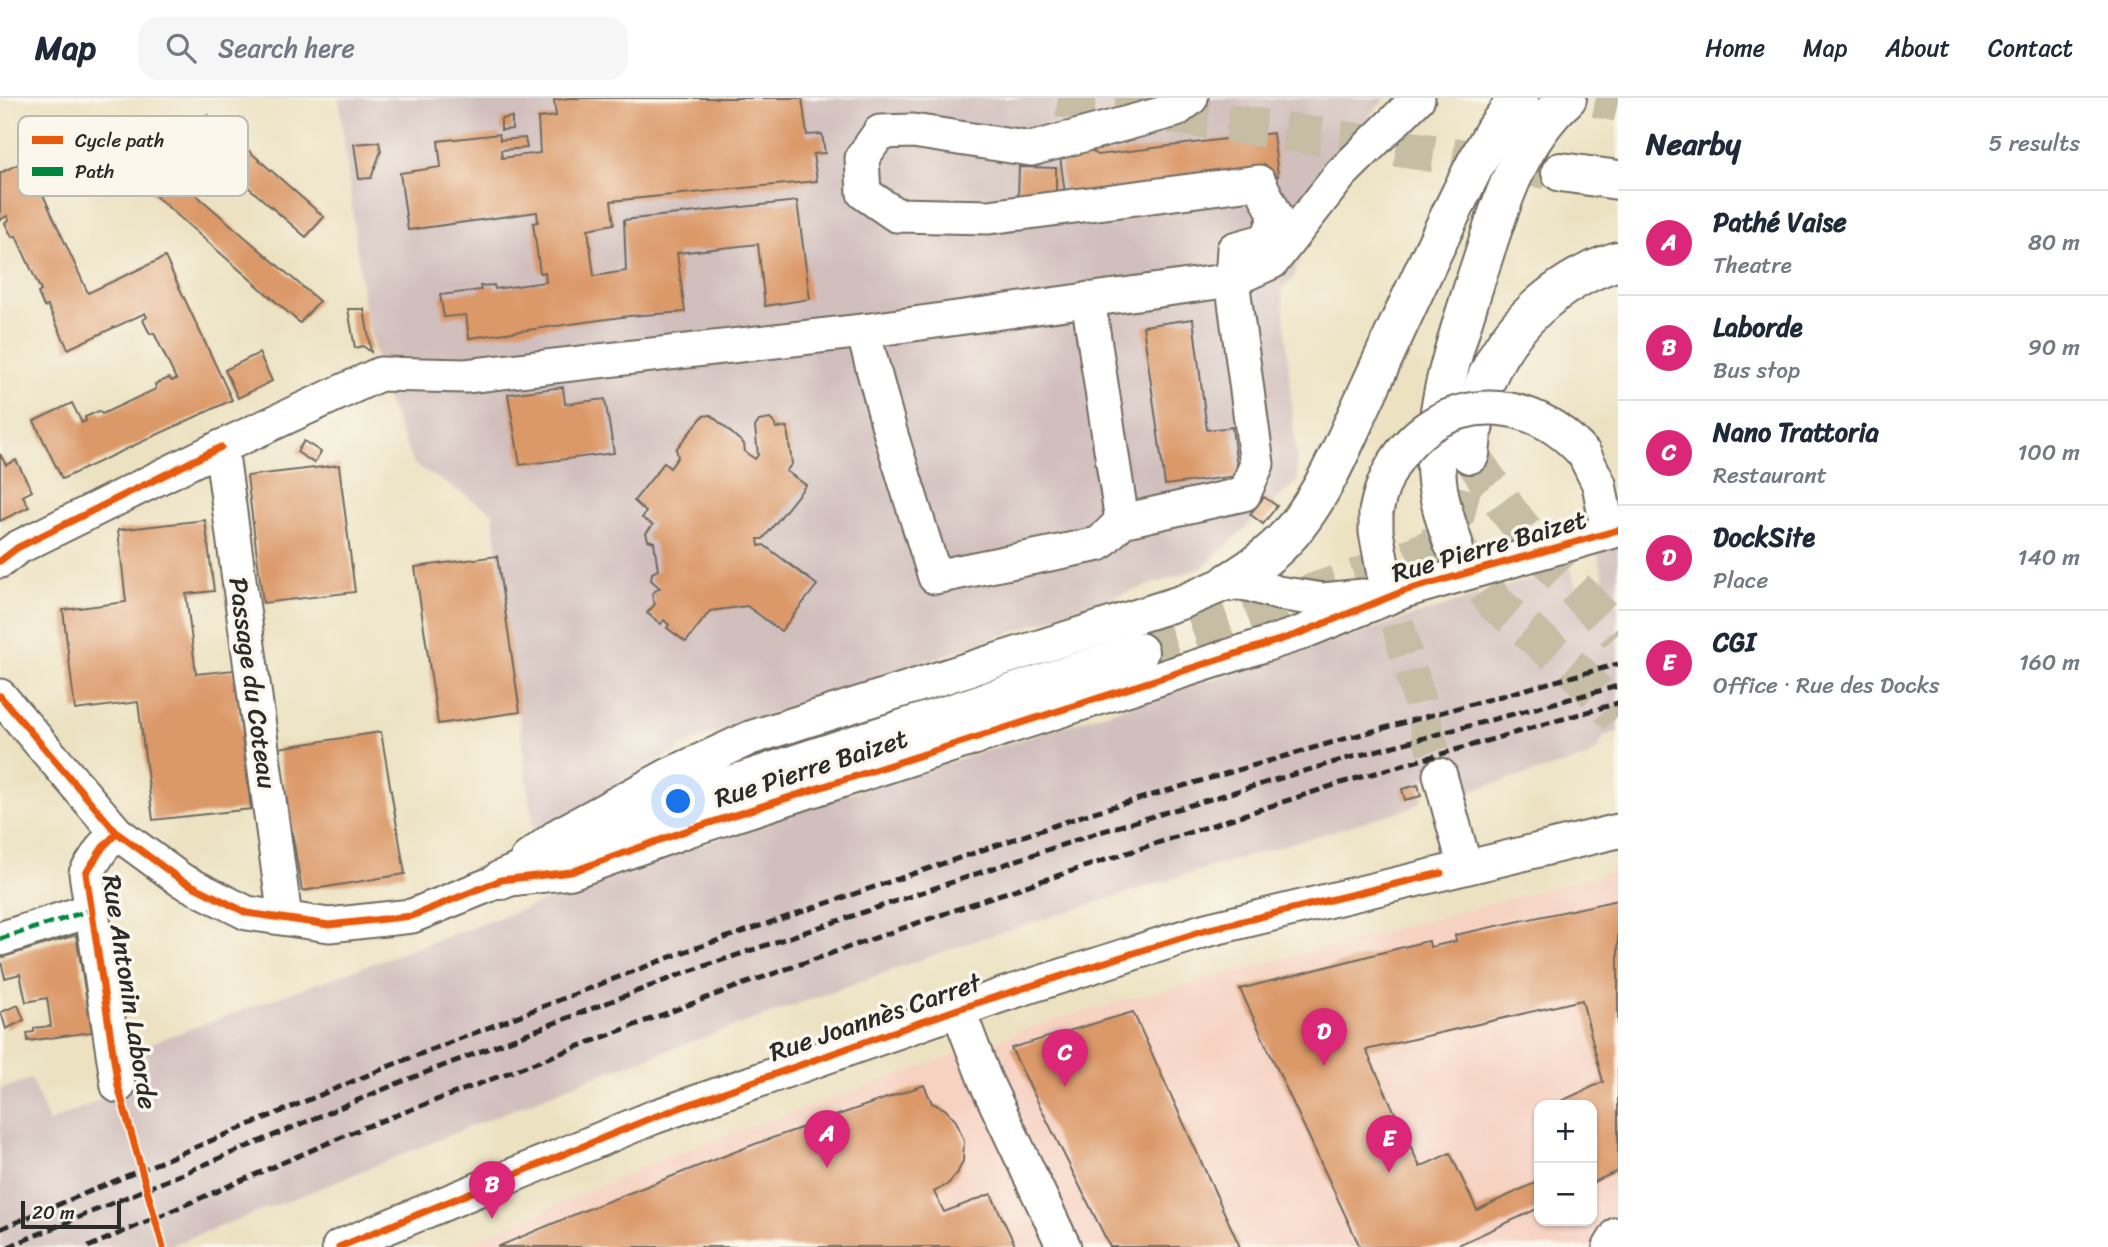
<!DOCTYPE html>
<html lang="en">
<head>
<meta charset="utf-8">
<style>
	:root { --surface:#fff; --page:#f6f6f7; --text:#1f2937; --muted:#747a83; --line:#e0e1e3; --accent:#db2777 }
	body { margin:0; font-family:Sriracha,sans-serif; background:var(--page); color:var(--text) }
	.controls { position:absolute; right:21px; bottom:21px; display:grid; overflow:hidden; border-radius:14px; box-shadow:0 2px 5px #0004 }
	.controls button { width:63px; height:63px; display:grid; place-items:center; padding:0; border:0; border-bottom:2px solid var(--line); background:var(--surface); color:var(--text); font:35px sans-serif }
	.scale { position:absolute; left:21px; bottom:18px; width:100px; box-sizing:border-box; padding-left:7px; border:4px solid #2b2b2b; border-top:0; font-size:19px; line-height:24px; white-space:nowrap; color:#2b2b2b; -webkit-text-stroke:5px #fbf7ec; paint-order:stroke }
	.you { position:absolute; left:679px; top:704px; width:24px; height:24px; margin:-18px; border:5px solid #fff; border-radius:50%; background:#1a73e8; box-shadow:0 0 0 10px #1a73e833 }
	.badge { display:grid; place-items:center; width:46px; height:46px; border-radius:50%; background:var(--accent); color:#fff; font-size:23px; font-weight:700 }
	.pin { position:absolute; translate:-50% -58px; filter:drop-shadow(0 2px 4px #0008) }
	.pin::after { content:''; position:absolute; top:37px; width:24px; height:21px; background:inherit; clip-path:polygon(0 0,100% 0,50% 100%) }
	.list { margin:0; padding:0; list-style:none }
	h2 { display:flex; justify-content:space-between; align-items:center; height:91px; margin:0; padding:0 28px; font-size:30px }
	h2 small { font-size:23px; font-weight:400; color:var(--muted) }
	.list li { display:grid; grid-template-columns:46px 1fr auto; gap:21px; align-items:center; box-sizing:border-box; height:105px; padding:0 28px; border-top:2px solid var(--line) }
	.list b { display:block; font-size:26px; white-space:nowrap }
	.list p { margin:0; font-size:23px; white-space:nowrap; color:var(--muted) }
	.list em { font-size:23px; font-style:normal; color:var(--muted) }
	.icon { flex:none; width:38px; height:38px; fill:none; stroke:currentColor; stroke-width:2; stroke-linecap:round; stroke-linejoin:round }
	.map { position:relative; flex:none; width:1618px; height:1149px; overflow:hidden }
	header { display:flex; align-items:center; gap:42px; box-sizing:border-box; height:98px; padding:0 35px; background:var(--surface); border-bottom:2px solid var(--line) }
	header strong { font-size:33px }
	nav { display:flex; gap:38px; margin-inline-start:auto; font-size:24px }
	.search { width:490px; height:63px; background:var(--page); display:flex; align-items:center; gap:18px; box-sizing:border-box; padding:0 24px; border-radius:21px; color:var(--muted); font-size:26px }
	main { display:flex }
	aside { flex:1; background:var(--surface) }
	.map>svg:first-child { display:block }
</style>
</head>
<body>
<header>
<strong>Map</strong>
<div class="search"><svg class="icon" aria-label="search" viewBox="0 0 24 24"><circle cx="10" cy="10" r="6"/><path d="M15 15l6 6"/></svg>Search here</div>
<nav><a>Home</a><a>Map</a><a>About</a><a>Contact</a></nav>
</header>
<main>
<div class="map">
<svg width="1618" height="1149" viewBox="0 0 1618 1149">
	<rect width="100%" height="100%" fill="#fbf7ec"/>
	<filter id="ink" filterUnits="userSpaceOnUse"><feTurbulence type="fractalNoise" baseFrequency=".0143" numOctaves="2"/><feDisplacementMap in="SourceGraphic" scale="14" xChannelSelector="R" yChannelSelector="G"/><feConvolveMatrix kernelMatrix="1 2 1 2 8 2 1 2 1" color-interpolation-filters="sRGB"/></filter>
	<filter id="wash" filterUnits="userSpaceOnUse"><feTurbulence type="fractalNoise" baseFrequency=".00686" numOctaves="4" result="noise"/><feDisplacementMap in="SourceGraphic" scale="28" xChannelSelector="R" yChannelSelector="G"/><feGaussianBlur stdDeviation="1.57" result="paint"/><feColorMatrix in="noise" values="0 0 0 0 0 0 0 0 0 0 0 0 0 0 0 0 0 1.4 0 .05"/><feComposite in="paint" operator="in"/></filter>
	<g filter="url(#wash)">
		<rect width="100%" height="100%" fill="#ece2c2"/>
		<path fill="#f6d2c3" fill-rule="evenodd" d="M1618,772V1149H460L672,1057L1060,920ZM1539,1007H1592V1123H1539Z"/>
		<g fill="#d1bfbd">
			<path d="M339,0H1386L1332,58L1293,182L1282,189L1298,382L1203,469L693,643L534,736L493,414L414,366L387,302L364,210Z"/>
			<path d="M1618,449V634L1604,638L1597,652L1586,660L1465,694L1458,673L1423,681L1422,703L1411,710L1200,772L965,846L585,982L308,1095L166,1149H0V991L31,981L49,1024L143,983L148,961L143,948L801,711L1570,469L1576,489L1604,481L1597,453Z"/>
		</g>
		<g id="blocks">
			<g fill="#db9868">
				<path d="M570,0H802L807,37L822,36L825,55L813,56L817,83L611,103L614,126L588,131L594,178L626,173L624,122L797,103L810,201L765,208L758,146L677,155L685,214L629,218L469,240L466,217L444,219L440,197L481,192L480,188L494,187L495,191L546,184L545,174L540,175L533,125L538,124L537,114L408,132L400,75L441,69L438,43L499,36L500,42L525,40L527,50L501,52L502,60L540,55L538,20L556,18L554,2Z"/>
				<path d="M208,17L324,119L306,139L189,38Z"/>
				<path d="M512,19V31L501,32V21Z"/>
				<path d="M1273,35L1278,78L1066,104L1060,58L1089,50L1098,57Z"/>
				<path d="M128,38L319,203L300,225L111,59Z"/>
				<path d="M379,44L381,53L371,80L359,81L354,46Z"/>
				<path d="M27,62L88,195L165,159L232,302L62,381L34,323L72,305L82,325L86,323L85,319L99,313L102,316L156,291L155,286L169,280L172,283L176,281L154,235L150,236L143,222L147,219L145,215L68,251L48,208L44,209L38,195L41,193L16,138L12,139L5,125L9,122L7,118L0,122V75Z"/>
				<path d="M1019,69L1056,70V101L1018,100Z"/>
				<path d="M348,211H364L371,254L363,248L355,250Z"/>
				<path d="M1193,221L1207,332L1232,329L1238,378L1165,387L1143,228Z"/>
				<path d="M259,255L272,283L238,300L225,272Z"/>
				<path d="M563,289L565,306L605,301L614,355L520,367L508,296Z"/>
				<path d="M711,317L744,346L745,354L755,361L758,357L755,329L759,323L770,321L774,325L776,330L787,329L792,366L786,373L806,387L763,441H758L759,448L764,447L817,487L781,533L747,508L710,513L686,544L667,530L669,527L664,522L661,526L647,515L655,506L653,502L652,495L660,490L651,482L652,475L658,472L654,444L648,442L646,435L653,427L642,420L646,414L634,403L664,365L670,370L678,359L676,351L703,318Z"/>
				<path d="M304,343L321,354L314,365L297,354Z"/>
				<path d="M0,356L6,367L16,362L32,393L23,398L29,409L0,423Z"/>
				<path d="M339,367L355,494L263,505L247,378Z"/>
				<path d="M1264,399L1277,408L1263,426L1250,416Z"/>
				<path d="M205,422L214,493L186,496L196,576L234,572L251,711L153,722L138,604L75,612L63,512L126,504L118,432Z"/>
				<path d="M497,458L520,614L438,626L415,469Z"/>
				<path d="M381,634L405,776L302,793L278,650Z"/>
				<path d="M1418,687L1421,698L1405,702L1402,691Z"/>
				<path d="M1618,802V1073L1592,1085V1007H1561L1559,1004L1603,984L1582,902L1366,952L1420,1069L1450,1055L1477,1112L1539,1083V1110L1454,1149H1360L1240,891L1423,844L1429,843L1430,849L1456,843L1455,837Z"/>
				<path d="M76,837L92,934L28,943L27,935L34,934V930L51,928L47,900L26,904L20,876L5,880L0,860Z"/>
				<path d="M18,907L24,922L6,931L1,914Z"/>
				<path d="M1133,914L1240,1149H1110L1011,950Z"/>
				<path d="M924,987L932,1005L945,1011L956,1023L964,1043L963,1063L957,1076L948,1086L934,1094L944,1114L991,1096L1016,1149H497L583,1113L755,1046Z"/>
			</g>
		</g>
	</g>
	<g filter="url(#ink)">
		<use href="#blocks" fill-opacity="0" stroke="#6f6b60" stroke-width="2"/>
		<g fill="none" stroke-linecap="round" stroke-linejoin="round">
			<path stroke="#c5bda4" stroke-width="33" stroke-dasharray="33 17" stroke-linecap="butt" d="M1384,477L1440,677"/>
			<g stroke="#c5bda4" stroke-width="38" stroke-dasharray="38 19" stroke-linecap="butt">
				<path d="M1058,0L1561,74"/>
				<path d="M1596,0L1618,5"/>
				<path d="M1470,356L1509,414L1553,468L1618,536"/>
				<path d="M1453,445L1495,505L1578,575L1618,618"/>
				<path d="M1139,554L1393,467L1433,449L1456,416L1470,356"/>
			</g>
			<g stroke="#6f6b60" stroke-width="37">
				<g id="minor">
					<path d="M1088,201L1122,423"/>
					<path d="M863,233L891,337L935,479L1099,446L1122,423L1244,396L1257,366L1232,182L1234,151L1267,142L1276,118L1259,84L989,119L896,117L864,95L862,60L880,34L913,33L1031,51L1176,12L1191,0"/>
					<path d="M221,349L285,820"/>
					<path d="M1584,356L1599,386L1608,434"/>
					<path d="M1376,414V434L1384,477"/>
					<path d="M0,463L17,450L221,349L380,276L466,278L863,233L1232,182L1272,164L1341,76L1418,0"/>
					<path d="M0,598L117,735L181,782L247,815L329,827L412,818L501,782L571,774L691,731L1298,536L1404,493L1618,432"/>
					<path d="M1440,677L1465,769"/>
					<path d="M117,735L103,749L86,775L118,988"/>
					<path d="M527,761L560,736L669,677L750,640L1182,504L1229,484L1248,486L1278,495L1323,502L1363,498"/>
					<path d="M0,841L91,812"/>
					<path d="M958,911L985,982L1064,1149"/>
					<path d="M339,1149L654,1019L1002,897L1206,832L1618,733"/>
					<path d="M1610,1149L1618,1136"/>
				</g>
			</g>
			<g stroke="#6f6b60" stroke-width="42">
				<g id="highway">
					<path d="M1561,74L1618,82"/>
					<path d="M1470,356C1472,333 1476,309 1484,287C1506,228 1559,181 1618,163"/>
					<path d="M1453,445C1446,425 1439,404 1437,383C1430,317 1456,245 1475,184C1497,119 1514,48 1567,0"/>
					<path d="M1229,484C1256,468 1279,451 1298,426C1329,386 1348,335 1370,289C1404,215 1438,140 1475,67L1494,33L1519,0"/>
					<path d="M501,782L683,703L1139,554"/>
				</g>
			</g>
			<use href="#minor" stroke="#fff" stroke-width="33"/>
			<use href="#highway" stroke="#fff" stroke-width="38"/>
			<g stroke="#2b2b2b" stroke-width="5" stroke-dasharray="10 5" stroke-linecap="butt">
				<path d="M0,1131L392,967L678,856L1091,715L1337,643L1618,566"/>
				<path d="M8,1149L401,984L687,874L1100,734L1345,661L1618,588"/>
				<path d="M88,1149L365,1029L741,887L986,801L1344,684L1618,605"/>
			</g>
			<g stroke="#6f6b60" stroke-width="37" stroke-linecap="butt">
				<path id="minor-bridge" d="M1376,414C1396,307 1512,274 1584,356"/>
			</g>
			<use href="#minor-bridge" stroke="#fff" stroke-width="33"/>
			<path stroke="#00873e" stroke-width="5" stroke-dasharray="10 5" stroke-linecap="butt" d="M0,841L91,812"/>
			<g stroke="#fbf7ec" stroke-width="11">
				<g id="cycleway">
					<path d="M0,463L17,450L221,349"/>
					<path d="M0,598L117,735L181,782L247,815L329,827L412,818L501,782L571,774L691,731L1298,536L1404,493L1618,432"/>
					<path d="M117,735L103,749L86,775L118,988L163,1149"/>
					<path d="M339,1149L654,1019L958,911L1206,832L1441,775"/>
				</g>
			</g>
			<use href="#cycleway" stroke="#e8590c" stroke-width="7"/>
		</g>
	</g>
	<g text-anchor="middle" stroke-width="7" stroke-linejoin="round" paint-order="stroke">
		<g font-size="26" fill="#2b2b2b" stroke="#fbf7ec">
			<text transform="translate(1489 448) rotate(-16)" y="9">Rue Pierre Baizet</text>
			<text transform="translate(253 585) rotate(82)" y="9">Passage du Coteau</text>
			<text transform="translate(811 670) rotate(-18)" y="9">Rue Pierre Baizet</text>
			<text transform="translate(130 894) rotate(81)" y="9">Rue Antonin Laborde</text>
			<text transform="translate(875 919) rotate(-19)" y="9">Rue Joannès Carret</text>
		</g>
	</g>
	<rect x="18" y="18" width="230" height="80" rx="10" fill="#fbf7ec" stroke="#bdbab2" stroke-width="2"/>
	<rect x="32" y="38" width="31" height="8" fill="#e8590c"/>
	<rect x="32" y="69" width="31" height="9" fill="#00873e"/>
	<g font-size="19" fill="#2b2b2b">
		<text x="75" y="49">Cycle path</text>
		<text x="75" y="80">Path</text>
	</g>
</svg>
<div class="controls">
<button>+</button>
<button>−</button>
</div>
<div class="scale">20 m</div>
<div class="you"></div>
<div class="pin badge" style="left:827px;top:1070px">A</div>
<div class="pin badge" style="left:492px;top:1121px">B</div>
<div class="pin badge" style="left:1065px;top:989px">C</div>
<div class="pin badge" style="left:1324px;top:968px">D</div>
<div class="pin badge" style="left:1389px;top:1075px">E</div>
</div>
<aside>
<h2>Nearby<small>5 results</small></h2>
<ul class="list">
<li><span class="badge">A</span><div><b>Pathé Vaise</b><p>Theatre</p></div><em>80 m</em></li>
<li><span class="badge">B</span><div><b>Laborde</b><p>Bus stop</p></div><em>90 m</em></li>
<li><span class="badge">C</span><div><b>Nano Trattoria</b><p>Restaurant</p></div><em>100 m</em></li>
<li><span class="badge">D</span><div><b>DockSite</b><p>Place</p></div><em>140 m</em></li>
<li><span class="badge">E</span><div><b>CGI</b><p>Office · Rue des Docks</p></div><em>160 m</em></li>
</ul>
</aside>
</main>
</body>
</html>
